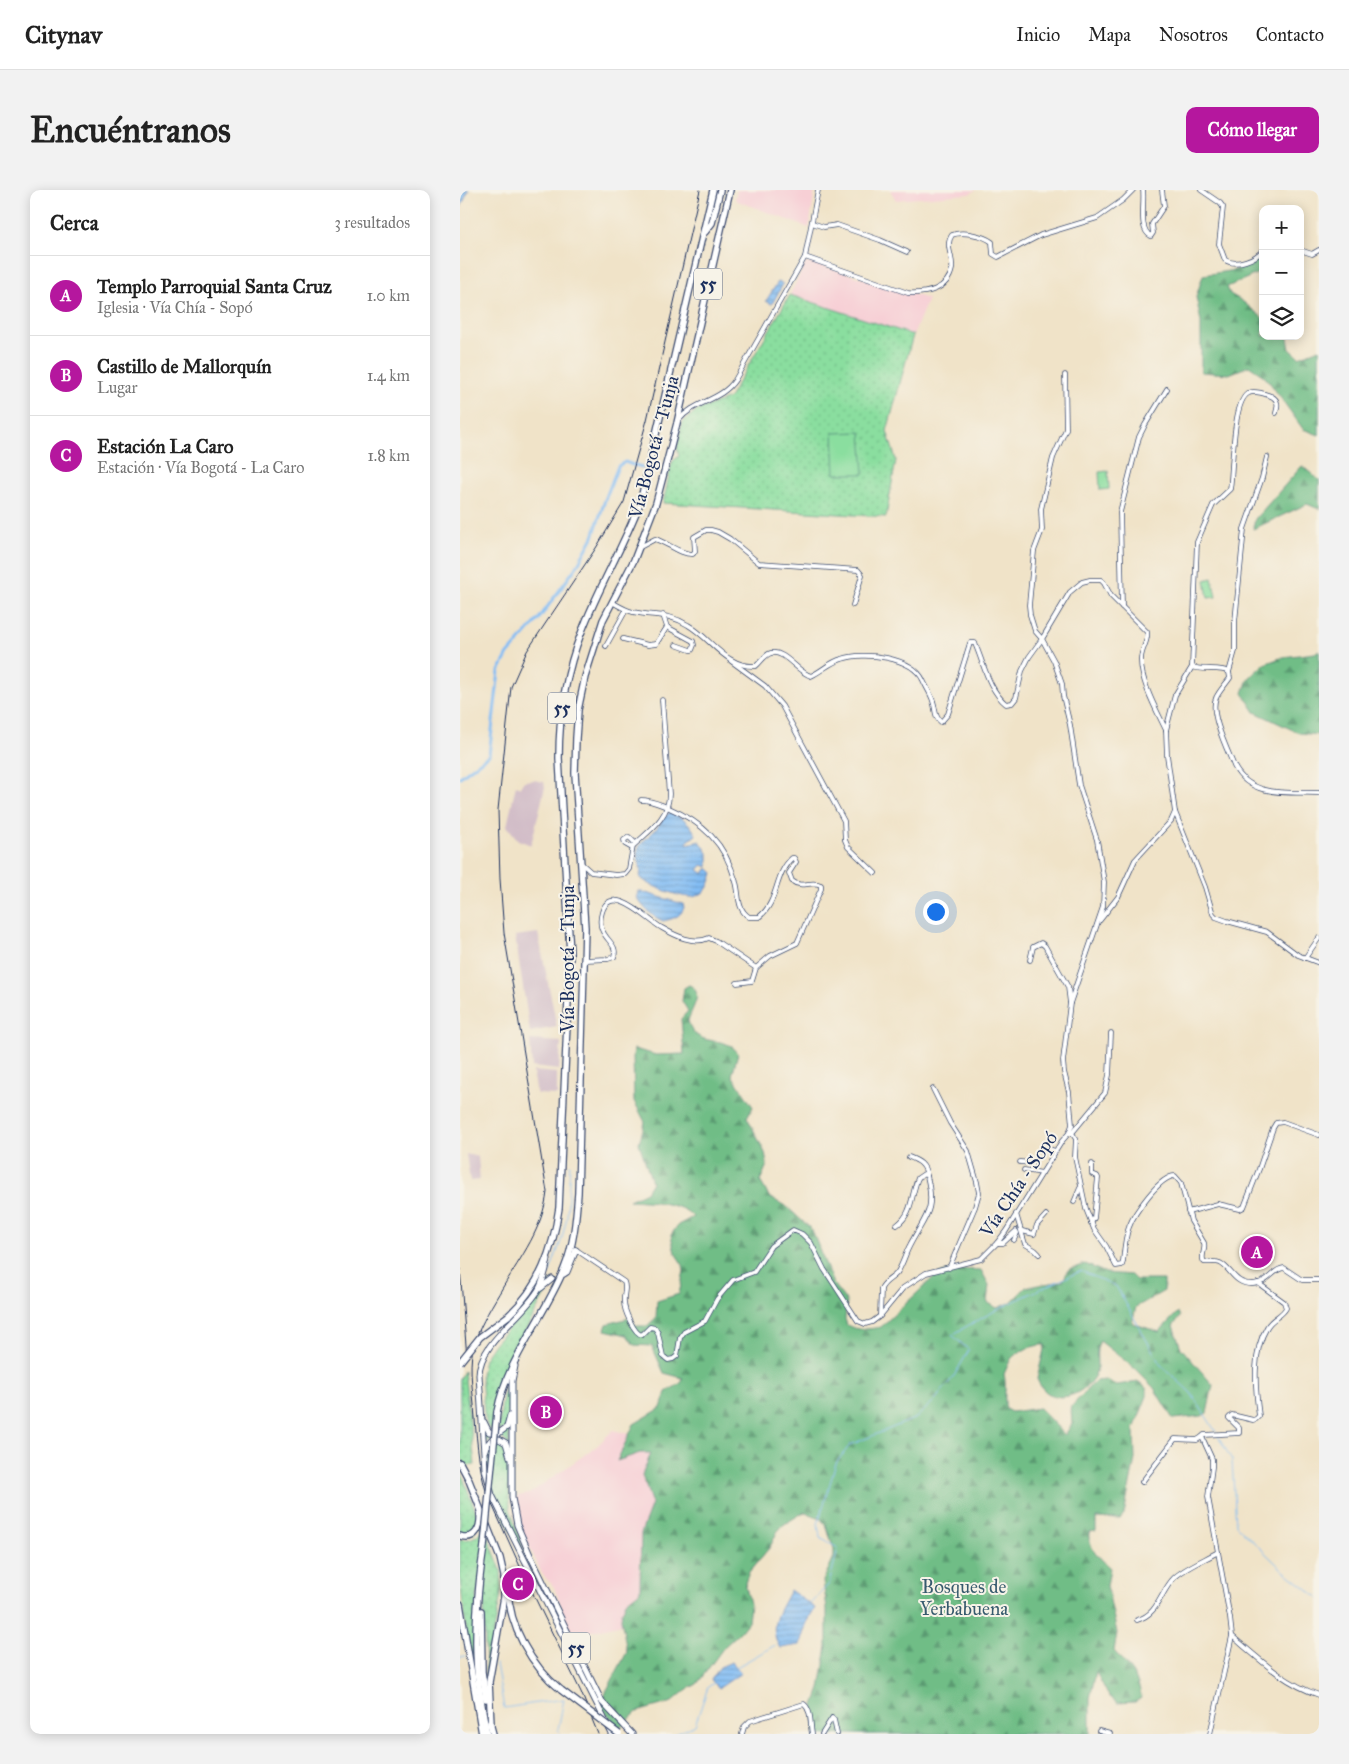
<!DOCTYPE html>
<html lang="es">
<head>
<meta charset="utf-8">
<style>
	:root { --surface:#fff; --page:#f2f2f2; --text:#222; --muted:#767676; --line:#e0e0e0; --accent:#b5179e }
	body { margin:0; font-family:"IM FELL Great Primer",serif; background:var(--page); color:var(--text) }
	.controls { position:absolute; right:15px; top:15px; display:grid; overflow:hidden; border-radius:10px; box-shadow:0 2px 12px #0003 }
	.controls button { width:45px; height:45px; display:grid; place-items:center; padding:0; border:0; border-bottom:1px solid var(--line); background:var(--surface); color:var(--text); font:25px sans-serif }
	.you { position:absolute; left:475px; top:721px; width:18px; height:18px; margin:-12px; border:4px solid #fff; border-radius:50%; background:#1a73e8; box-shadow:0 0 0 8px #1a73e833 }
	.badge { display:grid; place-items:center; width:32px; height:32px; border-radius:50%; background:var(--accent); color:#fff; font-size:16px; font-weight:700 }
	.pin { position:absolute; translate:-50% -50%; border:2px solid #fff; box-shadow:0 1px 5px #0006 }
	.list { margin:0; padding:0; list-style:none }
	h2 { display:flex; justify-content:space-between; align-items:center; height:65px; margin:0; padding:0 20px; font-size:21px }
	h2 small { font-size:16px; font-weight:400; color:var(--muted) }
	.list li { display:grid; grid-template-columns:32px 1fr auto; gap:15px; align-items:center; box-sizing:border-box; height:80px; padding:0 20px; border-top:1px solid var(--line) }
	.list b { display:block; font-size:19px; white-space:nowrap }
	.list p { margin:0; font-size:16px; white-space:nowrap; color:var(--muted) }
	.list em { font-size:16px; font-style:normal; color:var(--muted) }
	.icon { flex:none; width:28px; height:28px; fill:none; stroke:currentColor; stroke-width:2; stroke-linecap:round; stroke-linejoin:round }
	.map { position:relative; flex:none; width:859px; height:1544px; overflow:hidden; border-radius:10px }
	header { display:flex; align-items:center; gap:30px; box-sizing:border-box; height:70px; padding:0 25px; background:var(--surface); border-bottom:1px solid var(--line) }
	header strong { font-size:24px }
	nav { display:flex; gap:28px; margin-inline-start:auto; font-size:18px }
	.intro { display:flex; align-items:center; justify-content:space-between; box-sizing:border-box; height:120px; padding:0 30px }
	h1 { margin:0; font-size:35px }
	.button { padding:12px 22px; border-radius:10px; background:var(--accent); color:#fff; font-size:18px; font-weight:700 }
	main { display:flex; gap:30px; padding:0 30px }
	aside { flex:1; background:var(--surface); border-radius:10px; box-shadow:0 2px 12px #0003 }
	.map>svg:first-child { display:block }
</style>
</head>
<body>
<header>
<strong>Citynav</strong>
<nav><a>Inicio</a><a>Mapa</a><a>Nosotros</a><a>Contacto</a></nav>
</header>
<div class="intro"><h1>Encuéntranos</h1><a class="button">Cómo llegar</a></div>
<main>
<aside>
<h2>Cerca<small>3 resultados</small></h2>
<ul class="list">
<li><span class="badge">A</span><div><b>Templo Parroquial Santa Cruz</b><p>Iglesia · Vía Chía - Sopó</p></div><em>1.0 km</em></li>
<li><span class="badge">B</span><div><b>Castillo de Mallorquín</b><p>Lugar</p></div><em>1.4 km</em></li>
<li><span class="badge">C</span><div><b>Estación La Caro</b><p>Estación · Vía Bogotá - La Caro</p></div><em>1.8 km</em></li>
</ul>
</aside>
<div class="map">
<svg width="859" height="1544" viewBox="0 0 859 1544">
	<defs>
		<pattern id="green-dots" width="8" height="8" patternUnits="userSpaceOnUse" patternTransform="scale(1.25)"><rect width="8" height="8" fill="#8ade9f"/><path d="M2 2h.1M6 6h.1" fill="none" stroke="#76bf8b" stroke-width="1.8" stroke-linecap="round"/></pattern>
		<pattern id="forest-firs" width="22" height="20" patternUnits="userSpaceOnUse" patternTransform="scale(1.25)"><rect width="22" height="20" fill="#6fbd86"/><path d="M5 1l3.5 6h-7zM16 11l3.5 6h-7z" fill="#5a9a71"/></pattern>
		<pattern id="water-rules" width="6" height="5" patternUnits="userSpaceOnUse" patternTransform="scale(1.25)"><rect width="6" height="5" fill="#83bdf4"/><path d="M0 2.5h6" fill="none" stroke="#6a9ac9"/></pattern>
	</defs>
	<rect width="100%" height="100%" fill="#f7f3e8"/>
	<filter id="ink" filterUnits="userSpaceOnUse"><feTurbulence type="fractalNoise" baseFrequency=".02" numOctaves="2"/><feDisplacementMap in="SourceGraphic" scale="10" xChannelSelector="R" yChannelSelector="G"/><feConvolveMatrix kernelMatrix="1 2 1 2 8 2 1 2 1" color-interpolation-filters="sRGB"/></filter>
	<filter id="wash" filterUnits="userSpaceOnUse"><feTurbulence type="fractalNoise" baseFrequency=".0096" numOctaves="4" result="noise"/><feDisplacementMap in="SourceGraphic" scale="20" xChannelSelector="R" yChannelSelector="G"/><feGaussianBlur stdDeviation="1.12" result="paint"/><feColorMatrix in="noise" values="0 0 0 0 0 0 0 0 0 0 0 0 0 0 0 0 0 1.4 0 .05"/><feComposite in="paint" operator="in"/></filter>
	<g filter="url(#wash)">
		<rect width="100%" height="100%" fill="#f0e3c8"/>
		<g fill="#f7cfd5">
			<path d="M277,0H355L349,38L275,10Z"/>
			<path d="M430,0H516L509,4L436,10Z"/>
			<path d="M351,72L468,109L453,145L330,105L345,74Z"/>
			<path d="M153,1240L170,1244L158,1270L180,1263H192L182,1285L192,1314L181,1343L180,1401L166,1412L161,1428L162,1434L112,1446L94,1397L82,1384L62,1341L55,1314L57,1306L69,1304L137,1256Z"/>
		</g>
		<g fill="#d2bdc8">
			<path d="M74,590L84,592L85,597L71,655L58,650L47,636L56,595L60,597L64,591Z"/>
			<path d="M78,743L97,837L70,842L55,746Z"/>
			<path d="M70,850L101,852L99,880L72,877Z"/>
			<path d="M73,881L97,883V905L77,904Z"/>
			<path d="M6,964L18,967L20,990L10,991Z"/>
		</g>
		<g fill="url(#green-dots)" stroke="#52867e">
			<path d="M330,105L453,145L427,241L436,270L426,327L203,313L212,272L219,266L217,258L222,233L236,221L269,208Z"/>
			<path d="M93,1089L45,1179L40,1194L32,1241L27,1236L24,1222L21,1184L24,1169L34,1154Z"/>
			<path d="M4,1181L15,1275L7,1276L0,1267V1189Z"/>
			<path d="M50,1189L47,1232L45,1238L38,1242L43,1206Z"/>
			<path d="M49,1235V1257L45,1250C37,1245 30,1246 25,1254L24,1239C32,1247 45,1247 49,1235Z"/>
			<path d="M38,1250L45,1255L47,1261L50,1319L66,1368C50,1337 16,1288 30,1253Z"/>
			<path d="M0,1279L19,1330L14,1343L4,1345L0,1344Z"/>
			<path d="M22,1332L41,1380L42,1398L26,1485L24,1410L26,1361L17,1403L18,1508L6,1439L0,1389V1349C9,1351 17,1347 22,1340Z"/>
		</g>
		<g fill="url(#forest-firs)" stroke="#457672">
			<path d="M803,67V81L767,97L770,104L782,111L803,128V146H824L828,148L830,159L839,167L859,159V245L843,239L810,193L804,186L789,176L769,184L741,182V132L736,107L743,85L775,80Z"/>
			<path d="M842,276L859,290V319L847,314L793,339L795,329Z"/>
			<path d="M859,460V545L839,543L795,522L783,503L788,489L804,474L823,467L855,463Z"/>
			<path d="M229,795C245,802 231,819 228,831C237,861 263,842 278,863L272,885L293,917L287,927L305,963L307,975L300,991L310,1008L326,1016L352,1040L373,1094L387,1112L385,1129L387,1135C397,1141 410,1139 421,1137L475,1086C489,1079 506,1079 521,1080L529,1095L527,1112L537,1118L550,1113L566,1097L603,1091L608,1080L625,1074L646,1083L671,1085L676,1090H704V1101L676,1117L672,1133L699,1142L718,1122L720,1127L713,1136L721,1158L753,1195L747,1223L742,1226L713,1229L694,1198L674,1178L640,1151C633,1161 640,1175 635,1185C623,1208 588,1218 577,1189L585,1155C576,1154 557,1161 551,1169C548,1174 546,1180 544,1184C547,1197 543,1207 546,1219L551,1222L579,1218L605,1245L612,1234L611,1217L635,1191L646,1190L656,1195L679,1192L683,1195L687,1199V1206L674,1239L675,1269L664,1324L660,1329L636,1328V1341L629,1342C627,1358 640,1367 650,1378L647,1396L657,1443L654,1461C666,1475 680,1488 681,1508L675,1512L657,1513L648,1505L636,1482L630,1508V1544H355L354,1515L360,1499L367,1456V1418L363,1391L374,1367V1359L366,1335L360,1328L344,1322L323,1335L317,1342L310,1357L289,1382L285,1393L290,1414L288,1432L280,1442L264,1457L237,1494L226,1500L212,1512L177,1522L159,1538L139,1515L167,1462L161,1428L162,1422L166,1412L180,1401L181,1343L192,1314L182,1285L191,1263H180L157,1271L174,1234L201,1218L206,1202L221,1193L223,1188L204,1183L192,1156L174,1155L167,1145L145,1140L147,1134L169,1128L177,1136H187L196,1128L197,1111L219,1104L224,1081L223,1075L215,1063L211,1045L218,1035L233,1027C222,1012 186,1011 169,1010L186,1002L192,992L179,953L185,932L174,911L173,865L174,859L196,865L224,864L221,829L228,821L222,811L224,798Z"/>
		</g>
		<g fill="#8ade9f" stroke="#52867e">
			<path d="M401,242L404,284H375L373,243Z"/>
			<path d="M648,281L649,299L640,300L639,282Z"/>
			<path d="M752,388L756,407L748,408L745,390Z"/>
		</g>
		<g fill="url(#water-rules)" stroke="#4f76a9">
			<path d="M0,0H9L0,19Z"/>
			<path d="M318,92L323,94L312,114L306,111Z"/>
			<path d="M209,623C224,627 229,632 236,645L227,652V654L240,651L248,663V677L242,675L238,680L244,684L247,679H249L253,683C251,689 249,697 245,701C242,704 235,707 231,707C219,707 188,696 180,687L181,679C171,657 183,653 196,639C201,633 203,627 209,623Z"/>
			<path d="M179,701L223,714L224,717C221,727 212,729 203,731C191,726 184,718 177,708Z"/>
			<path d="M330,1400L355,1418L347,1431L340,1455L320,1458C307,1435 319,1422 330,1400Z"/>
			<path d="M272,1472L281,1483L259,1498L251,1490L260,1477Z"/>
		</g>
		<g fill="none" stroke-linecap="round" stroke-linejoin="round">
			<g stroke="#83bdf4" stroke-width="1">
				<path d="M89,1084L102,1048L107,1027L110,974"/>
				<path d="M758,1246L772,1270L776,1335L824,1381L859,1408"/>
				<path d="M350,1414L369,1394L378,1358L360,1348L358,1334L376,1273L390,1255L456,1228L475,1210L494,1186L509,1160L492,1145C533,1120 577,1100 621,1081L656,1096L700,1174L731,1203L756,1242"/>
				<path d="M0,1467L5,1466"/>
				<path d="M36,1474L44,1518L104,1509L98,1540L100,1542"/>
				<path d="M275,1478L317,1454"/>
				<path d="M216,1544L235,1535L248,1497L255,1492"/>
			</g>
			<g stroke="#83bdf4" stroke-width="3">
				<path d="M175,275L182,277"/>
				<path d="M0,587L29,565L39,481L48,464L78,430L117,376L133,347L145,310L158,276L165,272L173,275"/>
			</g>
		</g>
	</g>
	<g filter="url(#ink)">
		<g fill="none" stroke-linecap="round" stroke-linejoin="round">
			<g stroke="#3b4a6e" stroke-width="5.5">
				<g id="minor">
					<path d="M683,0C685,13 678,40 691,46L693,43L692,34L704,16L702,0"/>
					<path d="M741,0L760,13L763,17L759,54L765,70C776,77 796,69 803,60"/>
					<path d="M352,33L364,37L377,35L420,50L447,62"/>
					<path d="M840,60L852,64L859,60"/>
					<path d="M345,67L448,103C466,104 488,100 492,79C494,67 484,56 492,45C502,41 523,45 532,52L533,64L538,67L581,45L637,28L663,10L673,0"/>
					<path d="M605,185L606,239L593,268L581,319L582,340L574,361L569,415L570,425L575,441L582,449L594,471L602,494L603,506L610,535L619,595L637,650L644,692L643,717L610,813L603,871L604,882L609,902L612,935L609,943"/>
					<path d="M816,223C818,216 819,210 811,206C805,204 795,200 789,203C772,209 773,282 770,299L753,315L737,352L732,477L715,505L706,540L707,565L715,622L745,697L753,724L756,727L767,731L807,742L838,765L859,773"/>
					<path d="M219,230C234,211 261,211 275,190L345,67L358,0"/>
					<path d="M180,357L195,349C208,353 221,365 233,364L235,361L234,347L246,340H251L258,342L270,349L299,373L398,380L402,385L393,415"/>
					<path d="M152,412C159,416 165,420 173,422C194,427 207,422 228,435C251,448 266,478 296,476C301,472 304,465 311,463C325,460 338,483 351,486C362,481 370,472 382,469C404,461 452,467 463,490C466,497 471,504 473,511C476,519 474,527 481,532L488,524L510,453H515L516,456C524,475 529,500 546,514L552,513L556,508L562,481L569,467L582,449L610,402L622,392L630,390H641L644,393L651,406L687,442C689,451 681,459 681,469C680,491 697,521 706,540"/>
					<path d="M662,417L660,322L679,247L685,235L707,199"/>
					<path d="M207,437L233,451L234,455L232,460H230L216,455"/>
					<path d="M163,449L188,455L196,454L207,437L203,425"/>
					<path d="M146,456L166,420"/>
					<path d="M271,471L305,496L322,516L384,631L385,650L388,657L415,683"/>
					<path d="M732,477C743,481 761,477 769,482L770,488C766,494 759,501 756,508C749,523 768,561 774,576C790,608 829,602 859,603"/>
					<path d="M769,482L775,461V432L784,339L802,288L807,267"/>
					<path d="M181,610C191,610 199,614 207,617C244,633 265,653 276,692C280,705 276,718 289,727H299C319,712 314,684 332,668H334L336,672L329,683L332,691C342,699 351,690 361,695V699L337,753L310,766L296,778L292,791L277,793"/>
					<path d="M172,658L165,654L164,650L169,647L175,653"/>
					<path d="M122,674L131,682L156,685L165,684L169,679L173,656C190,640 209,628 209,604L202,510"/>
					<path d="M640,730L658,707L675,670L711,631L715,622"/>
					<path d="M845,768L859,748"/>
					<path d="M125,770L148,769L154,767C160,751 134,748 142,722C151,691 190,732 202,738C216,746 234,755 249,748L256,751L296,778"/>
					<path d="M570,770L573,757L581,753L585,756L608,797L610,813"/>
					<path d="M473,899L490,933L508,961L517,992L519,1003L515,1017L489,1078"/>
					<path d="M612,943L645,903L649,885L651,843"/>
					<path d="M582,957L595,961"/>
					<path d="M449,967C459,971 465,974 467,986"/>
					<path d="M560,972L572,973V981"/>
					<path d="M564,980L582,983"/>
					<path d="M614,1012L620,998"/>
					<path d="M728,1022L758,1014L780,1019L784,1017L799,979L813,938L816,933L823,932L859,945"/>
					<path d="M556,1024L565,1054L575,1060L579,1064"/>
					<path d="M631,1033L634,1028L638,988L637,986L632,984V974"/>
					<path d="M562,1041L574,1044L577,1035L586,1025"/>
					<path d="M537,1053H543L556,1041L557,1043L554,1050"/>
					<path d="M115,1059L164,1092C167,1099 163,1104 164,1112C164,1120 174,1144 182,1145L190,1137L195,1138L198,1143L203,1166L208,1170L213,1169L217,1166L220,1148L224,1142L245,1131L257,1109L273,1090L294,1082L311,1056L333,1040L342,1044L351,1053L364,1079L398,1131L405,1134L412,1132L420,1126L443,1098L466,1083L521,1069L537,1053L546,1041L602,951L609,943H612L616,949L615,967L626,1019L634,1039L646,1056L656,1076L662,1075L663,1072C664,1061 665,1047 669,1037C674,1023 700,986 715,986L721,993L731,1031L744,1053C746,1060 740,1066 744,1072C749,1073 755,1071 760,1073C771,1078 774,1095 793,1094C810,1093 812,1079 824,1078L842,1090H859"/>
					<path d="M420,1126L421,1099C424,1091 432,1089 437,1083C443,1074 445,1064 450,1055C465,1026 476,1022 467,986L464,984L458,988C451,1004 453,1024 437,1035"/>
					<path d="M682,1292L715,1249L737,1250L742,1247"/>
					<path d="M677,1430C699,1424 700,1402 714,1388C724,1378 746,1369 758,1362"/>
					<path d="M772,1446C799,1469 825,1494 859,1505"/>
					<path d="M639,1541L650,1544"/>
					<path d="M282,1544L284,1537L290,1531L344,1514C352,1521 350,1534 352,1544"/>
					<path d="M362,1544L372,1528L374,1530L377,1544"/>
					<path d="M750,1544L772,1446L770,1428L748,1307L752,1277V1269L742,1247L744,1245L779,1243V1238L769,1228L772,1225L793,1230L796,1229L799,1226C795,1197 792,1162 807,1137C812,1128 822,1126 826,1118L824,1112L798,1093"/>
				</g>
			</g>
			<g stroke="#3b4a6e" stroke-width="7">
				<g id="major">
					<path d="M88,1069C86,1080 84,1090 79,1099C63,1127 19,1153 19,1185L25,1279L32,1305L152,1544"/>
					<path d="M104,1084L107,1082L116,1060"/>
					<path d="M81,1098L92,1089"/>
					<path d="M55,1176L52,1191V1308L57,1335L70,1365L142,1512L172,1544"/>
					<path d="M24,1232L29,1242L39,1243L47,1237L50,1226"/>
					<path d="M25,1260L26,1256L32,1249H39L46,1253L50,1267"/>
				</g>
			</g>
			<g stroke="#3b4a6e" stroke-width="8">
				<g id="highway">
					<path d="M245,42L252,33L260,0"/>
					<path d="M48,1126C80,1096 93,1060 99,1018L110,764L99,568C99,525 106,481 122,441C139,397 163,357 180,313L253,0"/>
					<path d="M37,1222C47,1169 84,1128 104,1079C114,1055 116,1029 118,1003L125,738L115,583L116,548L118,520L125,487L143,430L174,370L196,313L217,233L270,0"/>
					<path d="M0,1273L8,1288L40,1368L44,1386V1407L29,1492L31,1535"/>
					<path d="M0,1346C16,1351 21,1337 20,1324"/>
					<path d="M24,1356C18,1396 14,1439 17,1479C19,1501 23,1523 27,1544"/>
					<path d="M48,1399C49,1436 71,1476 101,1500"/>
					<path d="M0,1414L22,1544"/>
					<path d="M21,1421L22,1482L26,1509"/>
					<path d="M30,1533L33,1544"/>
				</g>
			</g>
			<use href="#minor" stroke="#fff" stroke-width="4"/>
			<use href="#major" stroke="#fff" stroke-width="5"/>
			<use href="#highway" stroke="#fff" stroke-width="5.5"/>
			<g stroke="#1b2f5e" stroke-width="1">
				<path d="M0,1078L7,1168"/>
				<path d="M60,1377L121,1502L138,1544"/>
				<path d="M63,1383L26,1301C18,1274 16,1244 14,1215C12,1194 8,1172 15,1151C21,1133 33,1114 43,1097C61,1067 83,1038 87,1002L44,743L40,689L38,620L51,497L67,461L136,358L164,312L187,230L240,0"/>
			</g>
			<g stroke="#3b4a6e" stroke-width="8" stroke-linecap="butt">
				<g id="highway-bridge">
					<path d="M0,1172L20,1147L48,1126"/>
					<path d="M24,1356L37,1222"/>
					<path d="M101,1500L159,1544"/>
				</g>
			</g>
			<use href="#highway-bridge" stroke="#fff" stroke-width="5.5"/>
		</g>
	</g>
	<g text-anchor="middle" stroke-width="4" stroke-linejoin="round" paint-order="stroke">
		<g fill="#f7f3e8" stroke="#5d6a87" stroke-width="1">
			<rect x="234" y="78.5" width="28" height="31" rx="4"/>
			<rect x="88" y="502.5" width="28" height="31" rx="4"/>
			<rect x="102" y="1442.5" width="28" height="31" rx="4"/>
		</g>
		<g font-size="18" font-weight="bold" fill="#1b2f5e">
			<text x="248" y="100">55</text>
			<text x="102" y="524">55</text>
			<text x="116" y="1464">55</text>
		</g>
		<g font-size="19" fill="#1b2f5e" stroke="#f7f3e8">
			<text transform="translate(193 257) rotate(-75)" y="7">Vía Bogotá - Tunja</text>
			<text transform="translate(107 769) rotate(-90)" y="7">Vía Bogotá - Tunja</text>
			<text transform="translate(558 994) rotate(-56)" y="7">Vía Chía - Sopó</text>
		</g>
		<g font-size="19" fill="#375b6e" stroke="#f7f3e8">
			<text x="504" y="1403">Bosques de<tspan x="504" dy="22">Yerbabuena</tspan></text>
		</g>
	</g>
</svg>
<div class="controls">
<button>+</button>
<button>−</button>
<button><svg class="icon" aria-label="layers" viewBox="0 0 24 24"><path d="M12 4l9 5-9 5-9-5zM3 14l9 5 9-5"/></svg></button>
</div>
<div class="you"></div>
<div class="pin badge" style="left:797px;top:1062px">A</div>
<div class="pin badge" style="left:86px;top:1222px">B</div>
<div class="pin badge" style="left:58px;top:1394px">C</div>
</div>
</main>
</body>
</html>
